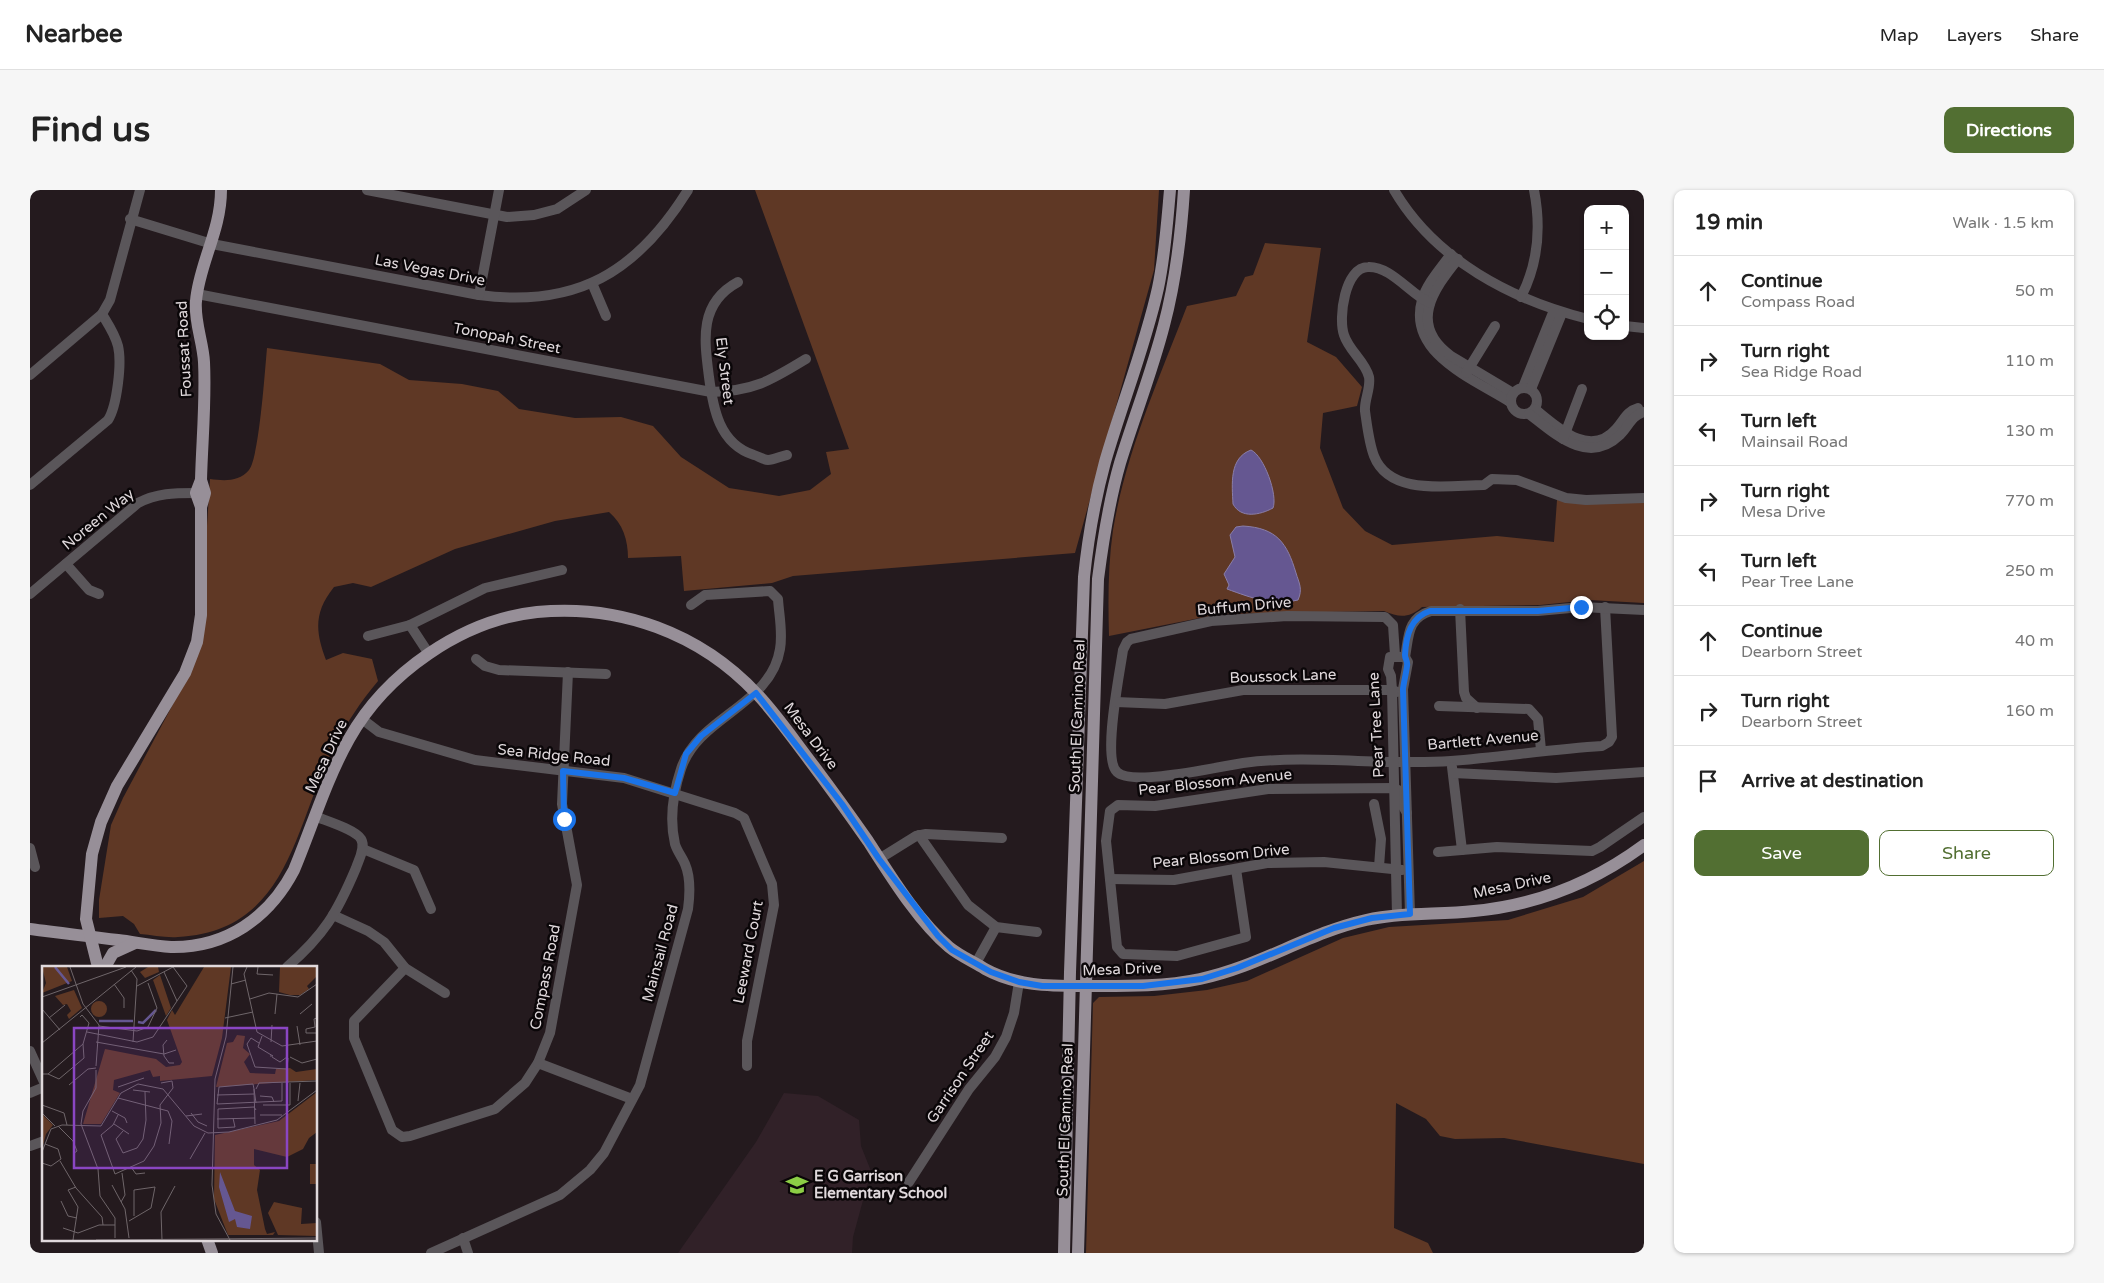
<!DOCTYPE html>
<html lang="en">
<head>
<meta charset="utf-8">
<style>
	:root { --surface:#fff; --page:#f6f6f6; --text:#222; --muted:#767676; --line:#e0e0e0; --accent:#526f32 }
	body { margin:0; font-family:"Varela Round",sans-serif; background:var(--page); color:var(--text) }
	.controls { position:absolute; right:15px; top:15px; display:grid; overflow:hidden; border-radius:10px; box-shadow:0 1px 4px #0004 }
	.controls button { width:45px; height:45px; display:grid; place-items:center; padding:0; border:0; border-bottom:1px solid var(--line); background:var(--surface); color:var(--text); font:25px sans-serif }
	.stop { position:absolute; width:15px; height:15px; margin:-11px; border:4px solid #1a73e8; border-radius:50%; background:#fff }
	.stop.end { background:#1a73e8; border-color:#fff; box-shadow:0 1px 5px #0008 }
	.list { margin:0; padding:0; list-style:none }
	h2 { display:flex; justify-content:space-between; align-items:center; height:65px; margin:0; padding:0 20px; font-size:21px }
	h2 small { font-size:16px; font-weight:400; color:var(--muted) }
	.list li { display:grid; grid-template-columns:32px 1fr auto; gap:15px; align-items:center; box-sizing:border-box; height:70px; padding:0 20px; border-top:1px solid var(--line) }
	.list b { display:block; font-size:19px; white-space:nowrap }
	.list p { margin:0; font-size:16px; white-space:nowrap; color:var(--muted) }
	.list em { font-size:16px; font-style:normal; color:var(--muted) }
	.actions { display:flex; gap:10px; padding:15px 20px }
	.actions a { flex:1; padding:11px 0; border:1px solid var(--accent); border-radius:10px; text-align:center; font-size:18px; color:var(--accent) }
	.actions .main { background:var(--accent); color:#fff }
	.icon { flex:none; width:28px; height:28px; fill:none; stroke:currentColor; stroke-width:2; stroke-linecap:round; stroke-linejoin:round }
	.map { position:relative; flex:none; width:1614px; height:1063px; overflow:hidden; border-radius:10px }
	header { display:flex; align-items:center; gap:30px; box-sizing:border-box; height:70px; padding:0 25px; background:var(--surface); border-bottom:1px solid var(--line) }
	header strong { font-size:24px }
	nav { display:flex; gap:28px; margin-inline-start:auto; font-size:18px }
	.intro { display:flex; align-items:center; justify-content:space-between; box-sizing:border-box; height:120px; padding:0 30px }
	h1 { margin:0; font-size:35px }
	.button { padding:12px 22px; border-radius:10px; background:var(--accent); color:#fff; font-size:18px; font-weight:700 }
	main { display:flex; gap:30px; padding:0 30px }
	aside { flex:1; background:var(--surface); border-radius:10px; box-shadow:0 1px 4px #0004 }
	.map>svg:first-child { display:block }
</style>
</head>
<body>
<header>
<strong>Nearbee</strong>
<nav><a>Map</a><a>Layers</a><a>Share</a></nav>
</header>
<div class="intro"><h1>Find us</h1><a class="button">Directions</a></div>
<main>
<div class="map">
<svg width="1614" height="1063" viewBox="0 0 1614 1063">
	<rect width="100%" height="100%" fill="#241a1e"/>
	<path fill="#312128" d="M754,903L788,906L829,930L831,956L841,981L823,1047L822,1063H648L726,952Z"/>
	<g fill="#5f3825">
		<path d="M725,0H1129L1124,80L1045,363L763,386L742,393L654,401L651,366L598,368C598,350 593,334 579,322L525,331L425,359L341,397L323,393L304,397C284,422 285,441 296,470L313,463L342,469L348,491C331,511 316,534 304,557C264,635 260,741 148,747C136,748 122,745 110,744L104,734L93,726L69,728V710L81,635L93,608L141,518L169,460L180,289C194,291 209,292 219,280C229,268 235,179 237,158L350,174L379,190L432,194L468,201L489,219L545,228L591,227L623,236L651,267L699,298L749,306L780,300L801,284L796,262L819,259Z"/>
		<path d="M1235,53L1291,58L1277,152L1306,167L1332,197L1327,216L1293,223L1290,258L1313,318L1335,341L1362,355L1467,346L1524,352L1527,310L1614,311V413L1560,410L1510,415L1392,417C1379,428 1370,428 1354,421L1190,424L1079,446C1078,411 1078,375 1083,340C1096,262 1129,189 1157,116L1206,106L1215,87L1223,85Z"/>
		<path d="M1614,671V974L1474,948L1425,949L1410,946L1396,929L1366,913L1364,1038L1398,1053L1403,1063H1056L1063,813L1069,807L1124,806L1177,800L1217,791L1313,748L1359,737L1478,730L1553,707Z"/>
	</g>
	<g fill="#655791" stroke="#8a7ea8">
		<path d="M1221,260C1234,266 1248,305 1243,318C1230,325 1211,329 1203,314C1202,294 1199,268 1221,260Z"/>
		<path d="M1213,336C1247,338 1257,353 1266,383C1269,393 1273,399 1268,410C1242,416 1222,408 1197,399L1199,395L1194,384L1205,367L1200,345L1206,337Z"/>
	</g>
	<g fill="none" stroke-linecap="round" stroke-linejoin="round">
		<g stroke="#5a565a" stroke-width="10">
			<path d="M337,0L477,27L504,25L527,19L556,0"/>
			<path d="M1364,0C1405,70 1482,110 1558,129"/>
			<path d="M100,29L182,54L449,105C547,118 607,82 658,0"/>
			<path d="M1421,64C1411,78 1397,93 1392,110C1377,164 1444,189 1480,212"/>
			<path d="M1428,69C1403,100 1378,135 1421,166L1483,203"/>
			<path d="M708,92C669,113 674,149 679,187C683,218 689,254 724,265C728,266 734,270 738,270C744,270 751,266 757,265"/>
			<path d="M562,93L576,126"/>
			<path d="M167,104L681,202C724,201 740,191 776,169"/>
			<path d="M449,105L469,0"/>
			<path d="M1491,107C1508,74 1511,36 1504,0"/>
			<path d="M1400,113C1380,104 1361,76 1338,77C1315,77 1308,128 1314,145C1319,161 1335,171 1339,187C1341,198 1334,210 1335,221C1337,235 1339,253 1344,266C1360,307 1420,295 1454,295L1462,289L1487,290L1536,308L1556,310L1614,308"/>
			<path d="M1595,136L1614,138"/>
			<path d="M1436,183L1465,136"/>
			<path d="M0,185L72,124L80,110L110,0"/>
			<path d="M1493,197L1524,120"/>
			<circle cx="1494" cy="211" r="13"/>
			<path d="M1501,199L1532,123"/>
			<path d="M1505,219C1527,237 1560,269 1586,239C1594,230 1597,221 1608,218"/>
			<path d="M1499,224C1525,244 1558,276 1590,245C1599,236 1601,226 1614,222"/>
			<path d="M1533,249L1552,199"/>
			<path d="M0,295L78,230C87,216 92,173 88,156C85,144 78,134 72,124"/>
			<path d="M36,374L59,400L69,404"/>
			<path d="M0,404L108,313C127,303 144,303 166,303"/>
			<path d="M1430,419L1434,502L1436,508L1447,518"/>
			<path d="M380,435L399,464"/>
			<path d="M338,446L380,435L455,398L532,380"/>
			<path d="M1365,465L1363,435L1355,427L1257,426L1181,431L1101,449L1097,452L1093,460C1090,482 1072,569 1087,582C1102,597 1191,576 1213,573C1282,564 1352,576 1421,571C1472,567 1522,559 1572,556L1579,552L1582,547L1575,417"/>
			<path d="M1375,467C1379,446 1377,428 1401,421H1508L1551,417L1614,420"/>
			<path d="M446,469L455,476L469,480L576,484"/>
			<path d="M1086,512L1135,514L1213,500H1362L1367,502"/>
			<path d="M1409,516L1499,519L1508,529L1511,560"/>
			<path d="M332,529L349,542L445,570L594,588L705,623L714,628L742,694L744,715L717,851V876"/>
			<path d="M1422,577L1432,660"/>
			<path d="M1423,583L1526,588L1614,582"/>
			<path d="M1344,614L1351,649L1349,677"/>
			<path d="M889,645L938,715L966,737L1007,742"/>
			<path d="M0,658L5,677"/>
			<path d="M333,659L384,680L401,719"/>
			<path d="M1408,662L1467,657L1562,661L1570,657L1614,627"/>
			<path d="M849,669L886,646L896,644L972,648"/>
			<path d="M1206,679L1216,747L1147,766L1093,764L1087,757L1076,651L1080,621L1088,615L1125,616L1238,599L1364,598L1370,601L1371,613L1377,623"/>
			<path d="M1080,689L1144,690L1237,673L1294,672L1372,680"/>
			<path d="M303,725L338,741L354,752L375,778L415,803"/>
			<path d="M1367,725L1362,500L1361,486L1358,479L1360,467H1375L1378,472L1373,499L1380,724"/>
			<path d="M946,773L966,737"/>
			<path d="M257,777C294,745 307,723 326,678C329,669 336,657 331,649C326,640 297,631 287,627"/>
			<path d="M375,778L324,831V848L362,940L372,947L380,946L465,919L495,893L508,873L520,843L547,695L532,614L538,482"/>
			<path d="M0,861L14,892"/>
			<path d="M508,873L602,909"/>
			<path d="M0,903L14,897"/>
			<path d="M0,956L14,951"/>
			<path d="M879,992L939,899L965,867L976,847L984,823L989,792"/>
			<path d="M286,1032L289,1063"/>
			<path d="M433,1048L438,1063"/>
			<path d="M401,1063L530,1005L560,980L574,963L610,895L658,719C660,704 661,688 655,674C652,667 647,661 645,654C639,628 643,603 651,579C668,526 741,516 750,459C753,442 749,425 748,409L740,401L675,405L661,415"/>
		</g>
		<g stroke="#978f98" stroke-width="12">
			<path d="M171,290C172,251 176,211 174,172C173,152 164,131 166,111C169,74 191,41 191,0"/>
			<path d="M171,290L175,303L171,317L166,303Z"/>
			<path d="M0,739C29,743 58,746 88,750C105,752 123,756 141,757C196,758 239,728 264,680C282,637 296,590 319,549C356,483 432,430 507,422C590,414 670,443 727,504C744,522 759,543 774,563C796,592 817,621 838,651C860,685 888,731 919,757C930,766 944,772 955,779C986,796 1019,796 1053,796C1092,796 1132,797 1170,789C1228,777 1278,743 1336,730C1371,722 1408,725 1444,721C1507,715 1564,692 1614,655"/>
			<path d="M68,777L56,729L62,664L71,632L87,596L155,483L167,452L171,425V317"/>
			<path d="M75,777L83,763L105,753"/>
			<path d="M177,1049L182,1063"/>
			<path d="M1034,1063L1040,782L1054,387C1058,348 1065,309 1075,272C1092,213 1115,157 1128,98C1135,65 1137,33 1140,0"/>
			<path d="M1048,1063L1068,389C1073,350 1079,311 1090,273C1104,227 1122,182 1134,135C1146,90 1151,46 1154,0"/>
		</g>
	</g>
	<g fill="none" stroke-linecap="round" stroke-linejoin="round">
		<path stroke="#1a73e8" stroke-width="6" d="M534,629L533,581L594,588L645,603L656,564L671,546L726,503L812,614L849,669L908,746L922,760L961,782L989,792L1012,796H1113L1172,789L1207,778L1304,738L1342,728L1380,724L1373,499C1374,491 1376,484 1377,476C1378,471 1375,469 1375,465C1376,445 1381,427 1400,421H1508L1551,417"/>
	</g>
	<defs>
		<g id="school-bare" transform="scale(1.725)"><path d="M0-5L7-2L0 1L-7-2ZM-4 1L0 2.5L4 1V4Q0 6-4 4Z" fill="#8cce45" stroke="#0a0608" stroke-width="2.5" paint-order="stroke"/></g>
	</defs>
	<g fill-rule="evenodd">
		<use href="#school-bare" x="767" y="995"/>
	</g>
	<g text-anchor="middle" stroke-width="5" stroke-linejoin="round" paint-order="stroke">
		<g font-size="15" fill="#e0d9dc" stroke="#0a0608">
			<text transform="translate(400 80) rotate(11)" y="5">Las Vegas Drive</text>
			<text transform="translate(477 148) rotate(11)" y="5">Tonopah Street</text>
			<text transform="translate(154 159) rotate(-93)" y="5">Foussat Road</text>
			<text transform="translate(695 181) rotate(83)" y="5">Ely Street</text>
			<text transform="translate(68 329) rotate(-39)" y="5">Noreen Way</text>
			<text transform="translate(1214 416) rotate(-5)" y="5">Buffum Drive</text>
			<text transform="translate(1253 486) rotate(-2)" y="5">Boussock Lane</text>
			<text transform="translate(1047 526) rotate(-88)" y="5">South El Camino Real</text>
			<text transform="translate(1346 535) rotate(-93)" y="5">Pear Tree Lane</text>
			<text transform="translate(781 546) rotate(53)" y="5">Mesa Drive</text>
			<text transform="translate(1453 550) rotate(-5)" y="5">Bartlett Avenue</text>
			<text transform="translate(524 565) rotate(6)" y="5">Sea Ridge Road</text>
			<text transform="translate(296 566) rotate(-65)" y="5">Mesa Drive</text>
			<text transform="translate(1185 592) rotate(-6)" y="5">Pear Blossom Avenue</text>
			<text transform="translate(1191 666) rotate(-6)" y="5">Pear Blossom Drive</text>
			<text transform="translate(1482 695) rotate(-12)" y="5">Mesa Drive</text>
			<text transform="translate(718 762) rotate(-79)" y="5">Leeward Court</text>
			<text transform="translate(630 763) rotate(-75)" y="5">Mainsail Road</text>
			<text transform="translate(1092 779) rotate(-2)" y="5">Mesa Drive</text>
			<text transform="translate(515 787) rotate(-79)" y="5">Compass Road</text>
			<text transform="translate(930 887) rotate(-56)" y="5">Garrison Street</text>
			<text transform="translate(1035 930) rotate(-88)" y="5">South El Camino Real</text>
		</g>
		<g font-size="15" font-weight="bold" fill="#e0d9dc" stroke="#0a0608" text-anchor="start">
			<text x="784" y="991">E G Garrison<tspan x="784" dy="17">Elementary School</tspan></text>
		</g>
	</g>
	<g transform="translate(12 776)">
		<rect width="275" height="275" fill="#241a1e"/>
		<path d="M0,1H25L30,15L0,27L4,17ZM106,1H116L117,6L103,12L98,6ZM162,1H189L180,72L170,110L118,115V110L111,111L108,104L72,114L71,124L78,127L59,158H41L63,83L114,93L124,101L138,99L140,96L125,54L130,44L133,49ZM238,1H275V10L265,20L267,23L258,29H248L237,26ZM118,9L129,42L124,50L111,14ZM32,24L40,42L27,53L25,49L29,45L25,38L21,39L13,30ZM49 43a8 8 0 1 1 16 0a8 8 0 1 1-16 0ZM195,69L203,70L201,82L208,88L202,96L208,107L233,108L234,103L248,102L254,106L275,103V114L174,121L185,77L191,76ZM275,126V166L267,172L261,183L245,191L212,183V199L218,204L215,224L223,263L225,268L233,266L231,269H186L172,233L173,169L237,155ZM0,148L11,159L4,168L0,183ZM268,198H275V218H268ZM232,236L260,242L259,258L275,257V270L236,269L226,247Z" fill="#5f3825"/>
		<path d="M178,206L193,245L210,250L208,263L195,261L193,253L187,256L177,221Z" fill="#655791"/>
		<path fill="none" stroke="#655791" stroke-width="2.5" d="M13,1L27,18M57,55H91M96,56L101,57L114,44"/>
		<path fill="none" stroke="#6f666a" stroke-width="1" d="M28,1L41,38L57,59L54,100M205,1L202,8L215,66L240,80L275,75M216,1L215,8L231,9M89,4L95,13L91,76M122,6L135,35M72,18L82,32V42M189,18L204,14M95,20L131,1M0,31L84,1M208,33L227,27L256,31L275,18M0,43L18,64M233,48L235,28M258,48L270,38M7,52L23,39M183,52L211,46M275,52L272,53L273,61L264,63V67H275M57,60L95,65L106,61L115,42L106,17M255,60L258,79M45,66L95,76L111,71L145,20L131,1M220,70L216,81L231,90H228M125,74L121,79L122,90L127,97H132M54,76L122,88L134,84M229,76L230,59M0,77L94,1M217,77L209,72L205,78L213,101L245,103L246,92M230,91L238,96L245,91M248,91L260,97L275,93M54,104V122L41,145L39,158L56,203L58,230L73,252V272M0,108H6L41,78L47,57L40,49L38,51M6,108L17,113L42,92L41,78M248,117V139M27,119L46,103L54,102M76,121L102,112M212,123L211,118L177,121L175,138L240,135V117M214,123L217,117L275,115M91,124L108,126M175,129L212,128M218,130L230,131L232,136M76,132L126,145L130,155L127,178M256,135L258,117M0,139L22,147L25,159M221,139H248M70,145L83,152L85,157M0,147L13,160M149,147L156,156L165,160M76,149L71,159L59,169L73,208L102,195L112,180L119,157L118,139L131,122L130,115L119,117M218,149H240M144,150L160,148M191,152L193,161L176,162V143L212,141L214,144M175,153L213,152M72,158L87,168M213,158L212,123L214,137M16,160L31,175L35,185L31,188M81,165L74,173L81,187L95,182L101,173L104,154L103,126M0,186L9,163L20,159L59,160L79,127L96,118L121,123L152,160L166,167L187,166L235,154L275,124M148,193L163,167M18,195L34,222L60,251L61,259M0,197L9,200L19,193L16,183L3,178M89,201L94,208L103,207M70,219L83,243L87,272M19,235L26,250L35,252M79,236L83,229L80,207M87,255L109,242L113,221L92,224V250M21,262L36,267L57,259H73M31,274L36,241L26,224L34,221M54,274L275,272M120,274L119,246L133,220M188,274L174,248L170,219L173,113L184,71L191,1"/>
		<path fill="#8a46c3" fill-opacity="0.15" stroke="#8a46c3" stroke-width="2.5" d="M32,62H245V202H32Z"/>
		<rect width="275" height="275" fill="none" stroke="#e0d9dc" stroke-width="2.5"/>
	</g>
</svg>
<div class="controls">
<button>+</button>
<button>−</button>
<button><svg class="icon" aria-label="locate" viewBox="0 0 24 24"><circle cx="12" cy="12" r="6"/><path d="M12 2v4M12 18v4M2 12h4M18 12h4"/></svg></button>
</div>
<div class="stop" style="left:534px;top:629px"></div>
<div class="stop end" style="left:1551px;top:417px"></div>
</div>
<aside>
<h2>19 min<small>Walk · 1.5 km</small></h2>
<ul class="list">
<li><svg class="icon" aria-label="ahead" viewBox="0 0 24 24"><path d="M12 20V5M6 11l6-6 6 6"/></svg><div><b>Continue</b><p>Compass Road</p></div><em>50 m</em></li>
<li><svg class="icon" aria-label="right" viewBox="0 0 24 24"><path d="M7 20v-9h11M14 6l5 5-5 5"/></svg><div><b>Turn right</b><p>Sea Ridge Road</p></div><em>110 m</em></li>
<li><svg class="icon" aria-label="left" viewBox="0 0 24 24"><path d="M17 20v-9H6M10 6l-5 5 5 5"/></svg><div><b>Turn left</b><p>Mainsail Road</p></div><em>130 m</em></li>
<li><svg class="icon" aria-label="right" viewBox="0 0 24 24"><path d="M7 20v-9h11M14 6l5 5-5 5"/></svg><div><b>Turn right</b><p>Mesa Drive</p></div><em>770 m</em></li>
<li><svg class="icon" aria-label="left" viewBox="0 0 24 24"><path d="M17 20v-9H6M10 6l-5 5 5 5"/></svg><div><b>Turn left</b><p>Pear Tree Lane</p></div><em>250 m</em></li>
<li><svg class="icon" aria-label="ahead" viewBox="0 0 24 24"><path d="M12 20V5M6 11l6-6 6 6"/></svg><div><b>Continue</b><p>Dearborn Street</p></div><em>40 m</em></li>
<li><svg class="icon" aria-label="right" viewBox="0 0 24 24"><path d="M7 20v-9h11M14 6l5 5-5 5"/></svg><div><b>Turn right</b><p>Dearborn Street</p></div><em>160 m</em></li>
<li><svg class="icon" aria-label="arrive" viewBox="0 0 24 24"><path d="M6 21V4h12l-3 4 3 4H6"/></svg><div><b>Arrive at destination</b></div></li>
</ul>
<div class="actions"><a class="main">Save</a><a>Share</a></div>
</aside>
</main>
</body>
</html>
